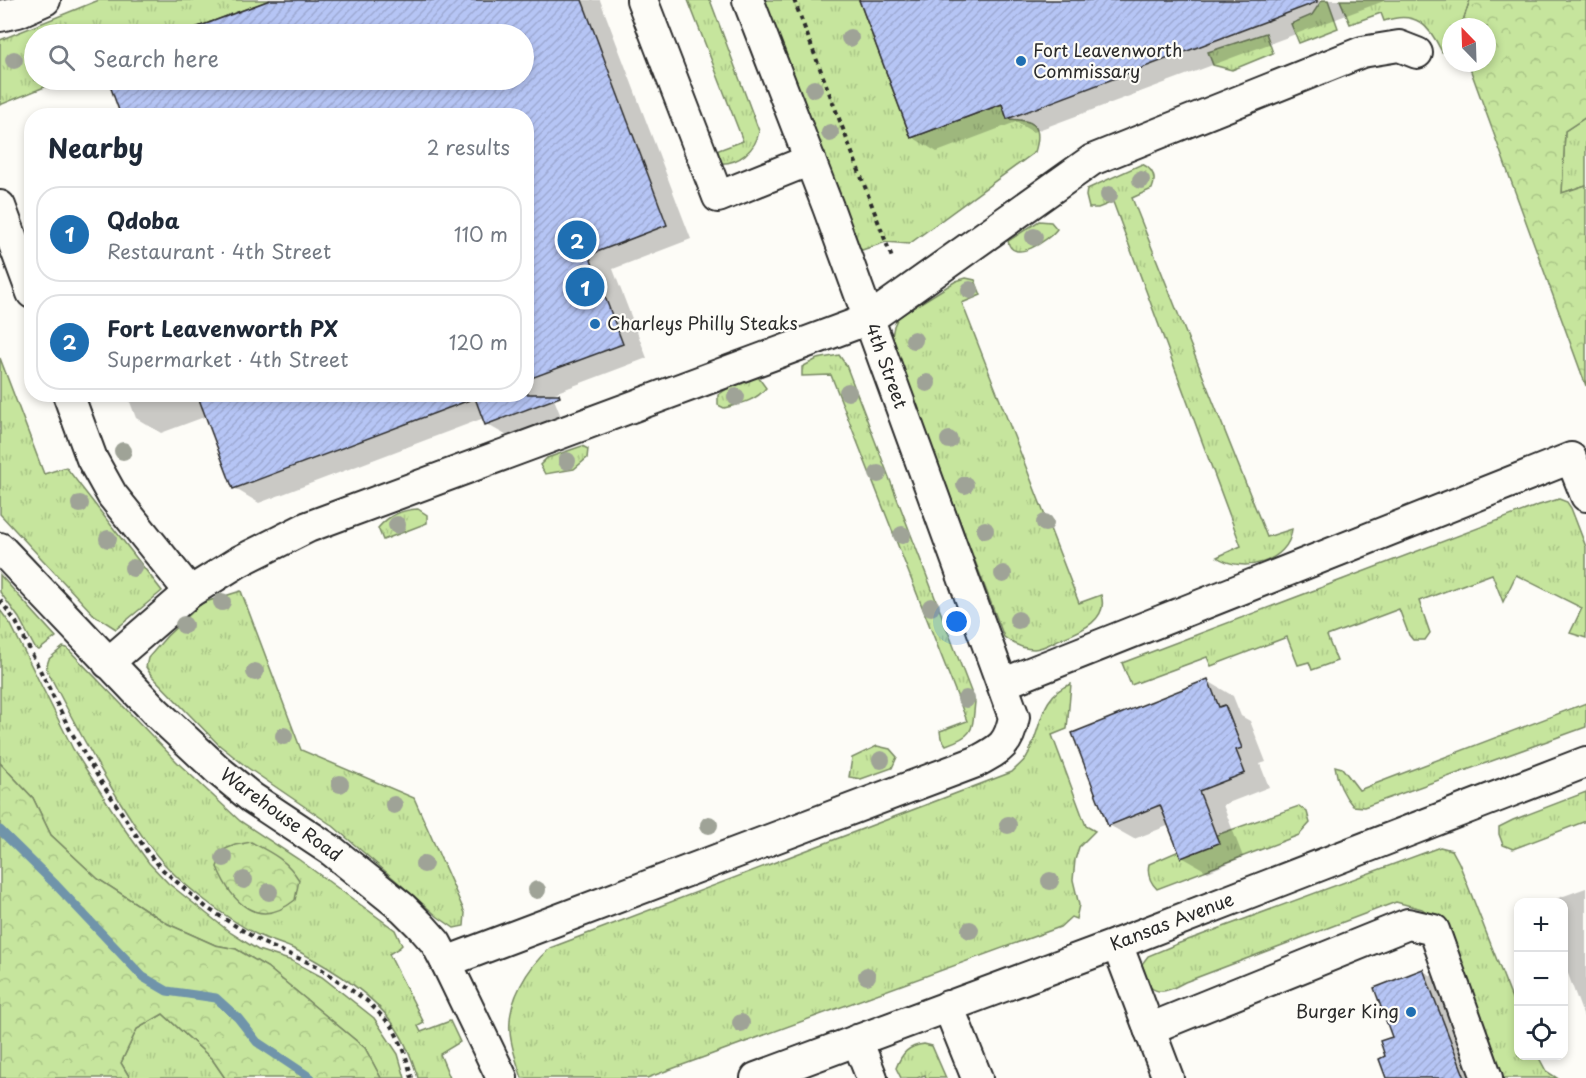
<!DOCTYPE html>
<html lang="en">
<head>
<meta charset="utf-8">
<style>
	:root { --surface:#fff; --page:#f6f6f7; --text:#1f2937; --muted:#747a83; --line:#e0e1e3; --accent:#1f6fb2 }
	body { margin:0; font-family:"Playpen Sans",sans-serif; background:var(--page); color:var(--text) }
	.controls { position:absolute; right:18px; bottom:18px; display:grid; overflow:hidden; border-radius:12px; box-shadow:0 3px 9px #0003 }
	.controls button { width:54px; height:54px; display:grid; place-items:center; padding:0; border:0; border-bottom:2px solid var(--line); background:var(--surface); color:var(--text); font:30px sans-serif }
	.compass { position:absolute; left:1442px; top:18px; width:54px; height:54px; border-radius:50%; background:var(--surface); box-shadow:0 3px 9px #0003; rotate:337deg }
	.you { position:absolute; left:957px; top:622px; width:21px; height:21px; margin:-15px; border:4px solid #fff; border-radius:50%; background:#1a73e8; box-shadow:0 0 0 9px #1a73e833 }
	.badge { display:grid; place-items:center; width:39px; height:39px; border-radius:50%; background:var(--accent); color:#fff; font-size:20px; font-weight:700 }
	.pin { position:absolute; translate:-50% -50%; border:3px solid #fff; box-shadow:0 2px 6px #0006 }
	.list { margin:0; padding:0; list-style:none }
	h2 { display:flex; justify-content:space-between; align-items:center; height:78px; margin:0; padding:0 24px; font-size:26px }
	h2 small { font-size:20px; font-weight:400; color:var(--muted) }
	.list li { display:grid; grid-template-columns:39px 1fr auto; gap:18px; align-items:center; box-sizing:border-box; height:96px; margin:0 12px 12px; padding:0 12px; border:2px solid var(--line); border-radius:24px }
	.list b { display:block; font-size:22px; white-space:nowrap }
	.list p { margin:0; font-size:20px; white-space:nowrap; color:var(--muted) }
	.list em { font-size:20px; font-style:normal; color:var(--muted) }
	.icon { flex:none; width:33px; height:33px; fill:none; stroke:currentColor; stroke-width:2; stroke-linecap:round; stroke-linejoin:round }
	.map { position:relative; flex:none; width:1586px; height:1078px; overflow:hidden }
	.search { position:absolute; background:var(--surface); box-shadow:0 3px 9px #0003; left:24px; top:24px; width:510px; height:66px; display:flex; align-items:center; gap:15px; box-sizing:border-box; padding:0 21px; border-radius:33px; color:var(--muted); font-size:22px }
	.panel { position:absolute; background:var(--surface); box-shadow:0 3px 9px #0003; left:24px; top:108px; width:510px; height:294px; border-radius:24px }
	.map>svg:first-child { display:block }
</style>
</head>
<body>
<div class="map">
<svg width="1586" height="1078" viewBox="0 0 1586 1078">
	<defs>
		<pattern id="grass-tufts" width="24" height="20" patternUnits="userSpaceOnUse" patternTransform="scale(1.5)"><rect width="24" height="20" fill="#c6e59d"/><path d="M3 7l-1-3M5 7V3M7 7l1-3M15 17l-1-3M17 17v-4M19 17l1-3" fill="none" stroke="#aac587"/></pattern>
		<pattern id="forest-crowns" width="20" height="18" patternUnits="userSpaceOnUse" patternTransform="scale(1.5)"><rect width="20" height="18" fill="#c6e59d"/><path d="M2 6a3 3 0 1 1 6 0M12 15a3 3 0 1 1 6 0" fill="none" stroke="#aac587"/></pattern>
		<pattern id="building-hatch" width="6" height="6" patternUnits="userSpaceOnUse" patternTransform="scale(1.5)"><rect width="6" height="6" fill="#b6c5f5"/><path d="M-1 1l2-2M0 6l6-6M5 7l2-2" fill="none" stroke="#9da9d2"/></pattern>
	</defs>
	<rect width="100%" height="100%" fill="#fdfcf7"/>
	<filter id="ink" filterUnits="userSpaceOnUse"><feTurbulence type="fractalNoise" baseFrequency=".0167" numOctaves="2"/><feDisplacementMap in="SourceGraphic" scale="12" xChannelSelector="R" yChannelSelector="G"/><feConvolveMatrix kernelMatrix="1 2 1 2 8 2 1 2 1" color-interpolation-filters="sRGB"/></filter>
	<g filter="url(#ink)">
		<g fill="url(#grass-tufts)" stroke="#788864" stroke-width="1.5">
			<path d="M99,0H270L179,34H34V80H62L0,105V40Z"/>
			<path d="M688,0H710L759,131C756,150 738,165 718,163L715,157L716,151L743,141Z"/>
			<path d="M764,0H859L911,138L1002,104L1007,119C1032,120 1044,123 1035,152L909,244L886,242L859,251Z"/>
			<path d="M1322,0H1328L1338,28L1299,43L1291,24L1312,15Z"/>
			<path d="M1340,0H1470L1461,27H1451V48L1442,52C1429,25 1416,10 1384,21L1381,13L1350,24Z"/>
			<path d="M1266,33L1273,53L1232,70L1213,65L1208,52Z"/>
			<path d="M1586,117V185L1562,193L1565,131Z"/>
			<path d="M1142,164C1153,169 1157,177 1152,189L1132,198L1267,537L1292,529C1289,563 1242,574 1217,557L1241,546L1113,202L1098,208H1089L1086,196L1087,189Z"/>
			<path d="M1039,221L1051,222L1057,229C1049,240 1012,265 1008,241Z"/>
			<path d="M966,278L975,280L981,295L962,303L1079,603L1101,595C1110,622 1075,633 1056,641C1050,644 1041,649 1034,649C1022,649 1013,644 1004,637L891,341L894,326L898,317L956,281Z"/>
			<path d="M839,355L846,365L975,702C972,730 975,735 946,745L941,738L940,731L967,721L831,375L802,376V367L817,359Z"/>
			<path d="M0,358L44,474L66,467L162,591L116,629L94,615L0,514Z"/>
			<path d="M758,377L766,388C756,401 739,404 724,408L718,405V395C730,385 742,381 758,377Z"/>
			<path d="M582,446L588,449L587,458L574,469L545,474L540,465L547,458Z"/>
			<path d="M1559,499L1567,502L1571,508L1586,547V638L1570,633L1582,608L1516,575L1503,602L1492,574L1419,601L1430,633L1425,640H1413L1409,635L1399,609L1327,636L1337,661L1312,670L1309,662L1298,665L1287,637L1211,666L1207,657L1131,685L1122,663L1539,505Z"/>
			<path d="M418,509L427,515V523L383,540L378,528C389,515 401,510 418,509Z"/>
			<path d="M0,575L56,637L39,650L35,648L19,618L0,592Z"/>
			<path d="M241,591L301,750L414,798L465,913L464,926L454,928L438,917L333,826L248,768L218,744L151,675L146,667L148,658L167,636L202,603Z"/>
			<path d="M0,610L11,625L73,749L123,827L149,863L168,883L231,933L258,950L292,961L322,977L374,1018L398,1054L405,1078H381L365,1048L267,967L236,949L215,945L168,924L98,879L51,835L33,798L0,763Z"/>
			<path d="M63,647L67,648L180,765L240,821L298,859L395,930L402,945L399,948L389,954L424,1023L418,1026L421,1032L450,1021L460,1042L440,1054L450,1078H418C412,1058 404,1038 391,1021C368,990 329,967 296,950C284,944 270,941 258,935C232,922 190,891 170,870C150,850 134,824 119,800C92,757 69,713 46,668L49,659Z"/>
			<path d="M1071,684L1067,729L1052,735L1086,826L1095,831L1079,847L1075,860L1073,880L1079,905L1076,919L1071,917L1060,927L647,1078H522C517,1063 511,1047 510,1032C507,1001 528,967 550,948L1012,772C1017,767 1022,763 1026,758C1042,732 1038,695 1071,684Z"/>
			<path d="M1586,703V727L1364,807L1353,806C1343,795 1337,781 1335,766L1342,768L1359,790Z"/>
			<path d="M877,746L890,749L897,757L892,768L861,779L849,777L852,758Z"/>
			<path d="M1586,792V821L1513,849L1503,845L1499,834V827L1513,820Z"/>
			<path d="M1299,806L1307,812L1310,823L1299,835L1157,889C1150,882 1147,873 1149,864L1211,837Z"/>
			<path d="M1440,847L1452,850L1459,863L1518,1014V1056H1538L1546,1071L1557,1078H1495L1439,921L1422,909L1396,902L1185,982C1159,996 1155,995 1136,972L1148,956L1177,944Z"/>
			<path d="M163,1014L212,1059L225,1078H130L121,1063L137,1029Z"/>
			<path d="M924,1044L932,1046L946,1078H926L925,1075L917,1078H901L896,1068C902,1053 908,1046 924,1044Z"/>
		</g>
		<g fill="url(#forest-crowns)" stroke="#788864" stroke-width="1.5">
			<path d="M1470,0H1586V117L1565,131L1562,193L1586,185V386L1468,63H1487V27H1461Z"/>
			<path d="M0,763L33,798L51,835L98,879L168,924L215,945L236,949L267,967L365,1048L381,1078H225L212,1059L163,1014L137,1029L121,1063L130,1078H0Z"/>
			<path d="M251,842C272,853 287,860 299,880L295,900C258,930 232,903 217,867L223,850L235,845Z"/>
		</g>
		<g fill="#0003">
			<path d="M274,0H600L691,239L613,269L647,358L552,394L562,419L511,438L486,424L484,418L259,503L234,488L207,416L161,433L136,418L127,394H526V116H123L109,80H524V34H183Z"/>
			<path d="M861,0H1383L1384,1L1033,132L1016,122L937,152L912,137Z"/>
			<path d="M1208,681L1233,696L1241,716L1250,721L1266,762L1260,764L1269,787L1223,805L1243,857L1208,872L1182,857L1170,825L1134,839L1109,825Z"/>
			<path d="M1586,888V1023L1564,963V902H1547Z"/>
			<path d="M1423,971L1443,982L1479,1078H1388L1387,1057Z"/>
		</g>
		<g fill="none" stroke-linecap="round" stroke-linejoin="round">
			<path stroke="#6f94aa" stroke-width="9" d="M0,830L56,885L143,977L167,991L216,998L238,1018L257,1042L311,1078"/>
		</g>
		<g fill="url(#building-hatch)" stroke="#2b2b2b" stroke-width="1.5">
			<path d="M270,0H582L667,225L589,255L623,344L526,380V116H121L108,80H524V34H179Z"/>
			<path d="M859,0H1317V2L1007,119L1002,104L911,138Z"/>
			<path d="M197,394H559L560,397L485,425L475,398L233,489Z"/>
			<path d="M1208,679L1219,707L1225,705L1242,748L1236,750L1245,773L1199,791L1219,843L1181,858L1160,805L1108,826L1072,733Z"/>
			<path d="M1423,969L1465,1078H1386L1379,1059L1385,1056L1380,1041L1392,1037L1374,988Z"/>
		</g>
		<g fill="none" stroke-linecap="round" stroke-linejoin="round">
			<g stroke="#2b2b2b" stroke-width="34">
				<g id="minor">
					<path d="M642,0L718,197L810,160"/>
					<path d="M0,16L18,12L45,0"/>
					<path d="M0,206L32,293"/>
					<path d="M68,394L92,459L112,495L190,592"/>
					<path d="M0,548L156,712L219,771L252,798L332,851L403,908L420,925L436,943L446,962L502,1078"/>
					<path d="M108,663L190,592L238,562L308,527L869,319L1092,160L1362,52L1399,46L1417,53"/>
					<path d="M1002,684L1571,458L1586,496"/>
					<path d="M1117,944L1168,1078"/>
					<path d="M446,962L976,762C1000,749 1009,745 1014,717L828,207L748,0"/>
					<path d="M948,1006L977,1078"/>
					<path d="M1149,1029L1408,924L1434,930L1487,1078"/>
					<path d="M857,1040L872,1078"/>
					<path d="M756,1078L1117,944L1586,762"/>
				</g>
			</g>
			<g stroke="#2b2b2b" stroke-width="4" stroke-dasharray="4.5 4.5" stroke-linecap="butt">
				<path d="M794,0L892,258"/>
				<path d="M0,600L16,622L70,730L100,780L148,853L163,870L207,908L263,943L317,966L367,1001L392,1026L404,1050L412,1078"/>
			</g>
			<use href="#minor" stroke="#fdfcf7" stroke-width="30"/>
		</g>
		<g fill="#9fa397">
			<circle cx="850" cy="38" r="9"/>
			<circle cx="14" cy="60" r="9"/>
			<circle cx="814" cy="89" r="9"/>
			<circle cx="830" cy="133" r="9"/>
			<circle cx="1141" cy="180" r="9"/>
			<circle cx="1109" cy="195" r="9"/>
			<circle cx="1034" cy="237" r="9"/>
			<circle cx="970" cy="290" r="9"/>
			<circle cx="914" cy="340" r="9"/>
			<circle cx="927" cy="383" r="9"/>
			<circle cx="848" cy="392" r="9"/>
			<circle cx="736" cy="397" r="9"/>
			<circle cx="949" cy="440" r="9"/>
			<circle cx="123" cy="451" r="9"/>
			<circle cx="567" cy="461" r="9"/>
			<circle cx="878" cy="474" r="9"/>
			<circle cx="965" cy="485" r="9"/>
			<circle cx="80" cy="504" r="9"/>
			<circle cx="1045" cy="523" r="9"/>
			<circle cx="397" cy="525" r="9"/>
			<circle cx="985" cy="530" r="9"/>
			<circle cx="902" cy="535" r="9"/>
			<circle cx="108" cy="539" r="9"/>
			<circle cx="133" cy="568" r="9"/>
			<circle cx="1003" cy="574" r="9"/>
			<circle cx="222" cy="602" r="9"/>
			<circle cx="931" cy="607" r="9"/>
			<circle cx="1018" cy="620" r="9"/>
			<circle cx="184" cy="625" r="9"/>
			<circle cx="255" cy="672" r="9"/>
			<circle cx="966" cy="699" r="9"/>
			<circle cx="284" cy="736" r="9"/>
			<circle cx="881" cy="760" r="9"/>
			<circle cx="340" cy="784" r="9"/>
			<circle cx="394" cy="805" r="9"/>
			<circle cx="709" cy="825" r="9"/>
			<circle cx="1008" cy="825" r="9"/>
			<circle cx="224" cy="858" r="9"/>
			<circle cx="424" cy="864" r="9"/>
			<circle cx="244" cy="880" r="9"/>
			<circle cx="1050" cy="881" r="9"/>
			<circle cx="537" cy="890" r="9"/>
			<circle cx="269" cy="892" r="9"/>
			<circle cx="970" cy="930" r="9"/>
			<circle cx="867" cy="976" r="9"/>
			<circle cx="741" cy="1023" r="9"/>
		</g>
	</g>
	<g fill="#1f6fb2" stroke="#fdfcf7" stroke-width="2">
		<circle cx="1021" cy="61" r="6"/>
		<circle cx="595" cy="324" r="6"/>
		<circle cx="1411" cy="1012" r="6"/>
	</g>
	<g text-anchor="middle" stroke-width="4.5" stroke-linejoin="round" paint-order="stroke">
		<g font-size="18" fill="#2b2b2b" stroke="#fdfcf7" text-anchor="start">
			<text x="1033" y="57">Fort Leavenworth<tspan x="1033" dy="21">Commissary</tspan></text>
			<text x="607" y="330">Charleys Philly Steaks</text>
			<text x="1399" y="1018" text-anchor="end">Burger King</text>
		</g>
		<g font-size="18" fill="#2b2b2b" stroke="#fdfcf7">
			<text transform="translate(886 366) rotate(70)" y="6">4th Street</text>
			<text transform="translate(281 815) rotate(36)" y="6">Warehouse Road</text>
			<text transform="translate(1172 922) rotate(-21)" y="6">Kansas Avenue</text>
		</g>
	</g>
</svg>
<div class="controls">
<button>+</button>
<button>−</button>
<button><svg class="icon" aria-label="locate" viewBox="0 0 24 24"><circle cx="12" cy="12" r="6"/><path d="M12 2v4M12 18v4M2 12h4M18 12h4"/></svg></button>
</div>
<svg class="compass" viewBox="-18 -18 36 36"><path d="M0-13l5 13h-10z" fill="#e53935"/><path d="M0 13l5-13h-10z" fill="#747a83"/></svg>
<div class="you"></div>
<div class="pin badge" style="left:585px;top:287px">1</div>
<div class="pin badge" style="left:577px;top:240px">2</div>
<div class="search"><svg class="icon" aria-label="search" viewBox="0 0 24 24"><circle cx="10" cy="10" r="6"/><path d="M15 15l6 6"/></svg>Search here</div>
<section class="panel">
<h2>Nearby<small>2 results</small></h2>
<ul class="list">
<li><span class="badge">1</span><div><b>Qdoba</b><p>Restaurant · 4th Street</p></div><em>110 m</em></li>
<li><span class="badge">2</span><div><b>Fort Leavenworth PX</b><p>Supermarket · 4th Street</p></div><em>120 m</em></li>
</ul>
</section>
</div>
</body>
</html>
